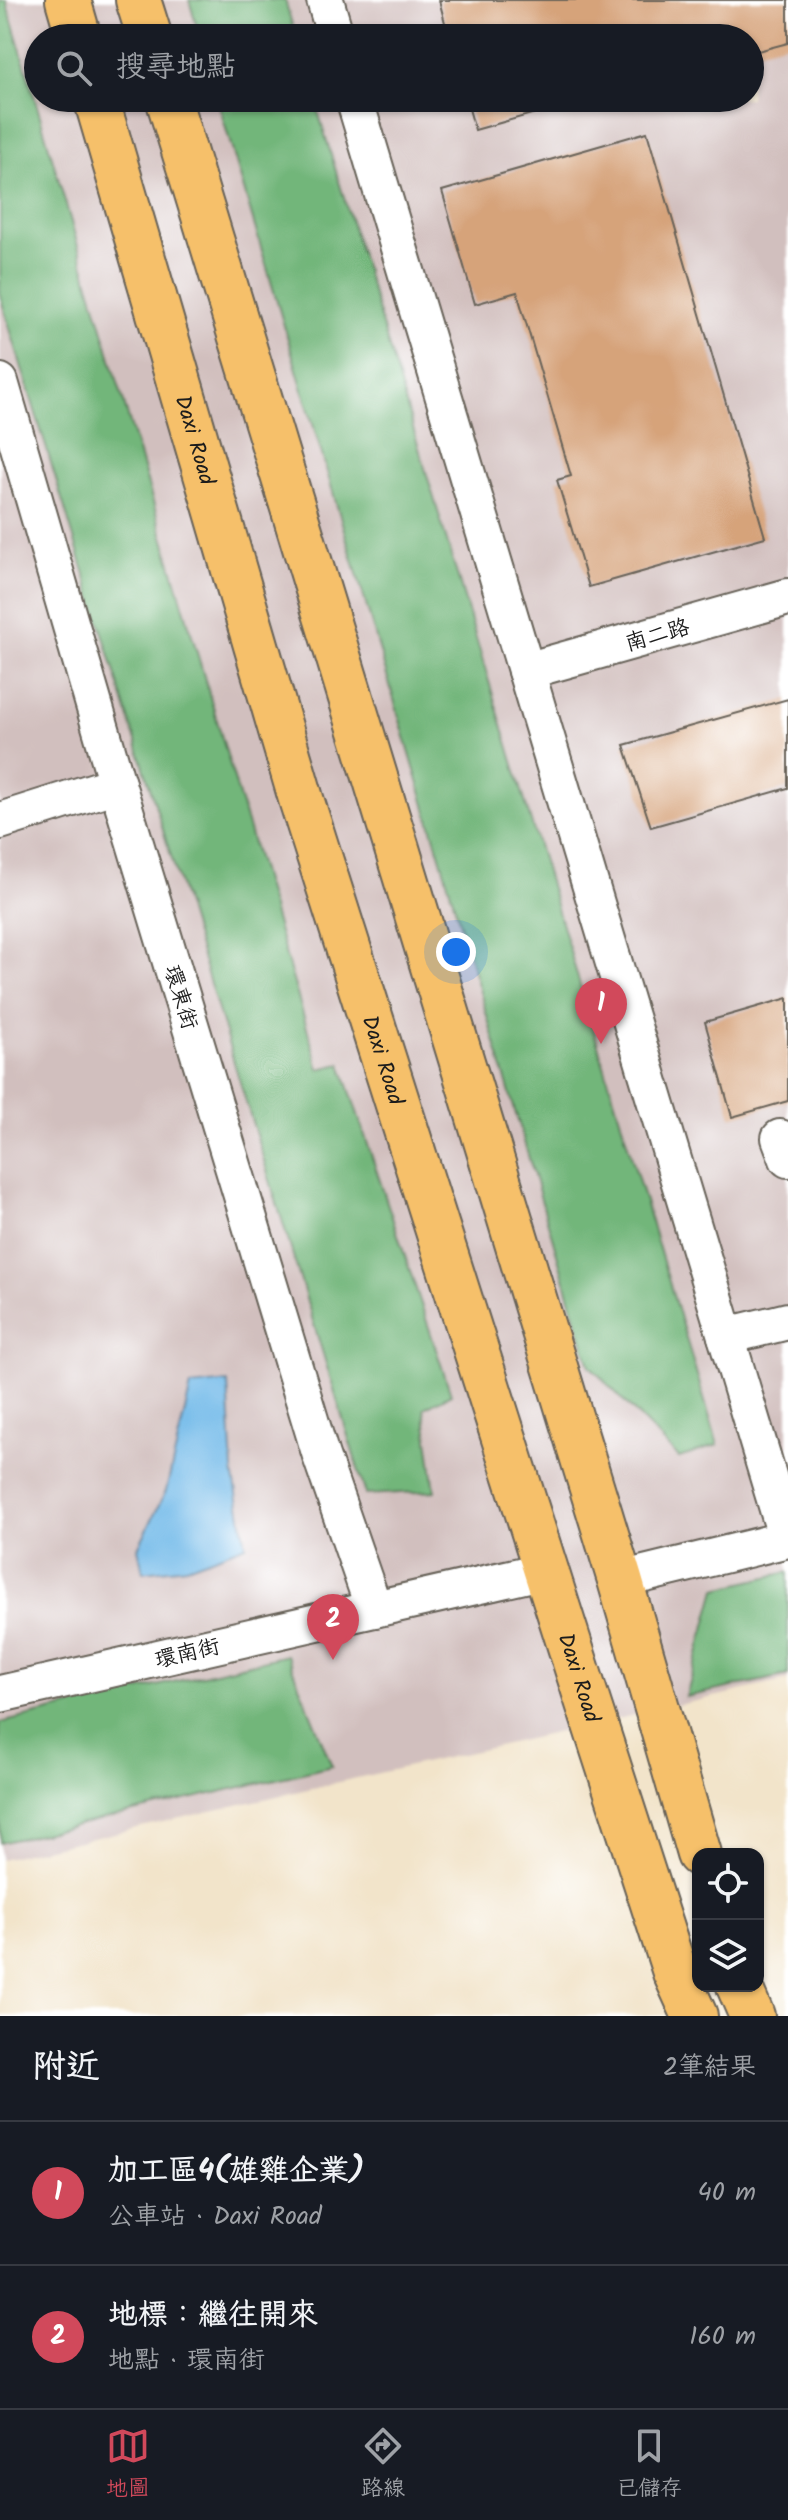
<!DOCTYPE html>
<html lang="zh-TW">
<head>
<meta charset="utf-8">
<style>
	:root { --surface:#171b24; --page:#242831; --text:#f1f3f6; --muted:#9ea1a6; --line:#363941; --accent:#d1495b }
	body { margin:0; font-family:Kalam,"LXGW WenKai TC",sans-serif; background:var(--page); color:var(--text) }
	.controls { position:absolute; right:24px; bottom:24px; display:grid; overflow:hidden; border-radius:16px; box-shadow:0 2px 6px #0004 }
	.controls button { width:72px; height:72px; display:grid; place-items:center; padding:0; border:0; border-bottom:2px solid var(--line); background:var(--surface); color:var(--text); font:40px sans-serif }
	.you { position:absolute; left:456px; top:952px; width:28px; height:28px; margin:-20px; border:6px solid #fff; border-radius:50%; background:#1a73e8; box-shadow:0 0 0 12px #1a73e833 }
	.badge { display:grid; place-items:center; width:52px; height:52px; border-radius:50%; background:var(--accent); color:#fff; font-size:26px; font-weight:700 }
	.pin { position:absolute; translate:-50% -66px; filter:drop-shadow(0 2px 4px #0008) }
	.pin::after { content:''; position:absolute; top:42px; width:28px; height:24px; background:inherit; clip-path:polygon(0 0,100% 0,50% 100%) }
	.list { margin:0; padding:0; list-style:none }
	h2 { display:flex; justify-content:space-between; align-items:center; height:104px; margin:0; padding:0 32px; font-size:34px }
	h2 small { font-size:26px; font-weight:400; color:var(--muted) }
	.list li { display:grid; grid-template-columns:52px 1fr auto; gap:24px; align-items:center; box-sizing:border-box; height:144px; padding:0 32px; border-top:2px solid var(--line) }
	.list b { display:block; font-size:30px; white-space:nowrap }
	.list p { margin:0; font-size:26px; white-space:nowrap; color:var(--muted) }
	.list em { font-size:26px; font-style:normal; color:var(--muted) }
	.icon { flex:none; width:44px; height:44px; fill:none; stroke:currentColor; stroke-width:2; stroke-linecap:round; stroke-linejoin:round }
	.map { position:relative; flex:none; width:788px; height:2016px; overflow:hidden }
	.search { position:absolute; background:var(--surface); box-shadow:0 2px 6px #0004; left:24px; right:24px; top:24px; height:88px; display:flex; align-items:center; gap:20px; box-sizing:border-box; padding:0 28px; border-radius:44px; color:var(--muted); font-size:30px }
	.sheet { height:392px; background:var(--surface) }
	nav { display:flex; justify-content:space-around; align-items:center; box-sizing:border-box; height:112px; border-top:2px solid var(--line); background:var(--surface); font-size:22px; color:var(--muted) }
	nav a { display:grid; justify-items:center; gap:4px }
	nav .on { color:var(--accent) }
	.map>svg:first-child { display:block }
</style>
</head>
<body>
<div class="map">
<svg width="788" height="2016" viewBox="0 0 788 2016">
	<rect width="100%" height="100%" fill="#fff"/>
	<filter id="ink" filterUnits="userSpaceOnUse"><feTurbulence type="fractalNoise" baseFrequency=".0125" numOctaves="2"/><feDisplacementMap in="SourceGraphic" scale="16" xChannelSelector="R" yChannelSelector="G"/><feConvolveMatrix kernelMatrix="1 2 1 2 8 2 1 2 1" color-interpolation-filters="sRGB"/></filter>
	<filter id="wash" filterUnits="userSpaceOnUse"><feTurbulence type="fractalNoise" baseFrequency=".006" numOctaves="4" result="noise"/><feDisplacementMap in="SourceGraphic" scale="32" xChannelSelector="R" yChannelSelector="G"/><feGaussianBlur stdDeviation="1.8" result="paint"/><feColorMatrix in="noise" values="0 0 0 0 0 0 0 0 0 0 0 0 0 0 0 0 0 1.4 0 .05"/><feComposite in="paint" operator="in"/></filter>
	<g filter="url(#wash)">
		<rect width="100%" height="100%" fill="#f2e4ca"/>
		<path fill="#d1bfbe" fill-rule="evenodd" d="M0,0H788V1680L0,1859ZM38,38H750V98H38Z"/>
		<g fill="#72b67a" stroke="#47694b" stroke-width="2">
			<path d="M0,0H6L319,1069L341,1064L451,1394L424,1408L435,1491L366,1495L0,296Z"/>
			<path d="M189,0H285L296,38H200Z"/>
			<path d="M217,98H314L718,1445L679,1458L590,1366Z"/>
			<path d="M788,1572V1675L686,1697L716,1589Z"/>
			<path d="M287,1655L332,1766L0,1843V1723Z"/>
		</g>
		<path fill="#72bae9" stroke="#476b82" stroke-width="2" d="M228,1382L233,1471L246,1545L187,1567L143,1572L138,1548L166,1491L191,1386Z"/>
		<g id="blocks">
			<g fill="#d6a37a">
				<path d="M439,0H788V43L750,53V38H449Z"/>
				<path d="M466,98H585V99L475,130Z"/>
				<path d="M647,132L765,537L589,587L557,480L571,476L517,292L475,304L442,191Z"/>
				<path d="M788,699V788L651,827L624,745Z"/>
				<path d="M788,998V1101L732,1117L705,1022Z"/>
			</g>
		</g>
	</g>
	<g filter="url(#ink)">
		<use href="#blocks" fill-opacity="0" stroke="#676259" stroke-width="2"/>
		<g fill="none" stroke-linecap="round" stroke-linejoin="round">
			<g stroke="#676259" stroke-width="40">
				<g id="minor">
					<path d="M325,0L336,38"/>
					<path d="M354,98L787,1539"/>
					<path d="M0,382L117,784L321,1456L374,1609"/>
					<path d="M526,671L788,597"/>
					<path d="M0,821L117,784"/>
					<path d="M780,1138L788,1159"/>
					<path d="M726,1336L788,1321"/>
					<path d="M620,1580L788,1539"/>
					<path d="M0,1694L546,1570"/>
				</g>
			</g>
			<g stroke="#676259" stroke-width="48">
				<g id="major">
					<path d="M68,0L79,38"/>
					<path d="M138,0L150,38"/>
					<path id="s1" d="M96,98L301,799L589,1706L675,1972L695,2016"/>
					<path d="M168,98L620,1580L699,1854"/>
					<path d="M739,1986L752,2016"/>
				</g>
			</g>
			<use href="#minor" stroke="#fff" stroke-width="36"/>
			<use href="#major" stroke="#f6c06b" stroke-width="44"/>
		</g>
	</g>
	<g text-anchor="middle" stroke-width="6" stroke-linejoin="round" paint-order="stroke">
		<g font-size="22" fill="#1c1c1c" stroke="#fff">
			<text dy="8" stroke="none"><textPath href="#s1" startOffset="356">Daxi Road</textPath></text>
			<text transform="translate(657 634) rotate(-16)" y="8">南二路</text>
			<text transform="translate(182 997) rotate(73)" y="8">環東街</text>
			<text dy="8" stroke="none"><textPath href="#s1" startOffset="1004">Daxi Road</textPath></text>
			<text transform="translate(187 1652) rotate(-13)" y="8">環南街</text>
			<text dy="8" stroke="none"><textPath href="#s1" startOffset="1652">Daxi Road</textPath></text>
		</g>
	</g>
</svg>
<div class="controls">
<button><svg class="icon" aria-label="locate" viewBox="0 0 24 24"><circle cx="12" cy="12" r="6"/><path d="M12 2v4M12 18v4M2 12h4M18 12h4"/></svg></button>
<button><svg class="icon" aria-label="layers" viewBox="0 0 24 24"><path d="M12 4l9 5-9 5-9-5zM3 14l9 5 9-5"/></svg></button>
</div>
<div class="you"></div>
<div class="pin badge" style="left:601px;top:1044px">1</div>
<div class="pin badge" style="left:333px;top:1660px">2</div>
<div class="search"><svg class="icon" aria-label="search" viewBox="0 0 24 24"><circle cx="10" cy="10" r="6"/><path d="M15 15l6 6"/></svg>搜尋地點</div>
</div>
<section class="sheet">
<h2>附近<small>2筆結果</small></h2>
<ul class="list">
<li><span class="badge">1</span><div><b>加工區4(雄雞企業)</b><p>公車站 · Daxi Road</p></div><em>40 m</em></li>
<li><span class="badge">2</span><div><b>地標：繼往開來</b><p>地點 · 環南街</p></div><em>160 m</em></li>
</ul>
</section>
<nav>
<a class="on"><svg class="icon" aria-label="map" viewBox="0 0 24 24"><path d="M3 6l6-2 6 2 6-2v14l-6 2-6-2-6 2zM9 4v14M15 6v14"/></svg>地圖</a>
<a><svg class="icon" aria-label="directions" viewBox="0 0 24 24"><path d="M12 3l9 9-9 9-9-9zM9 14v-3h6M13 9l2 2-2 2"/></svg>路線</a>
<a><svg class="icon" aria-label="saved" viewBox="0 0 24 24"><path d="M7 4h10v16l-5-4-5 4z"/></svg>已儲存</a>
</nav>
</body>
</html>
